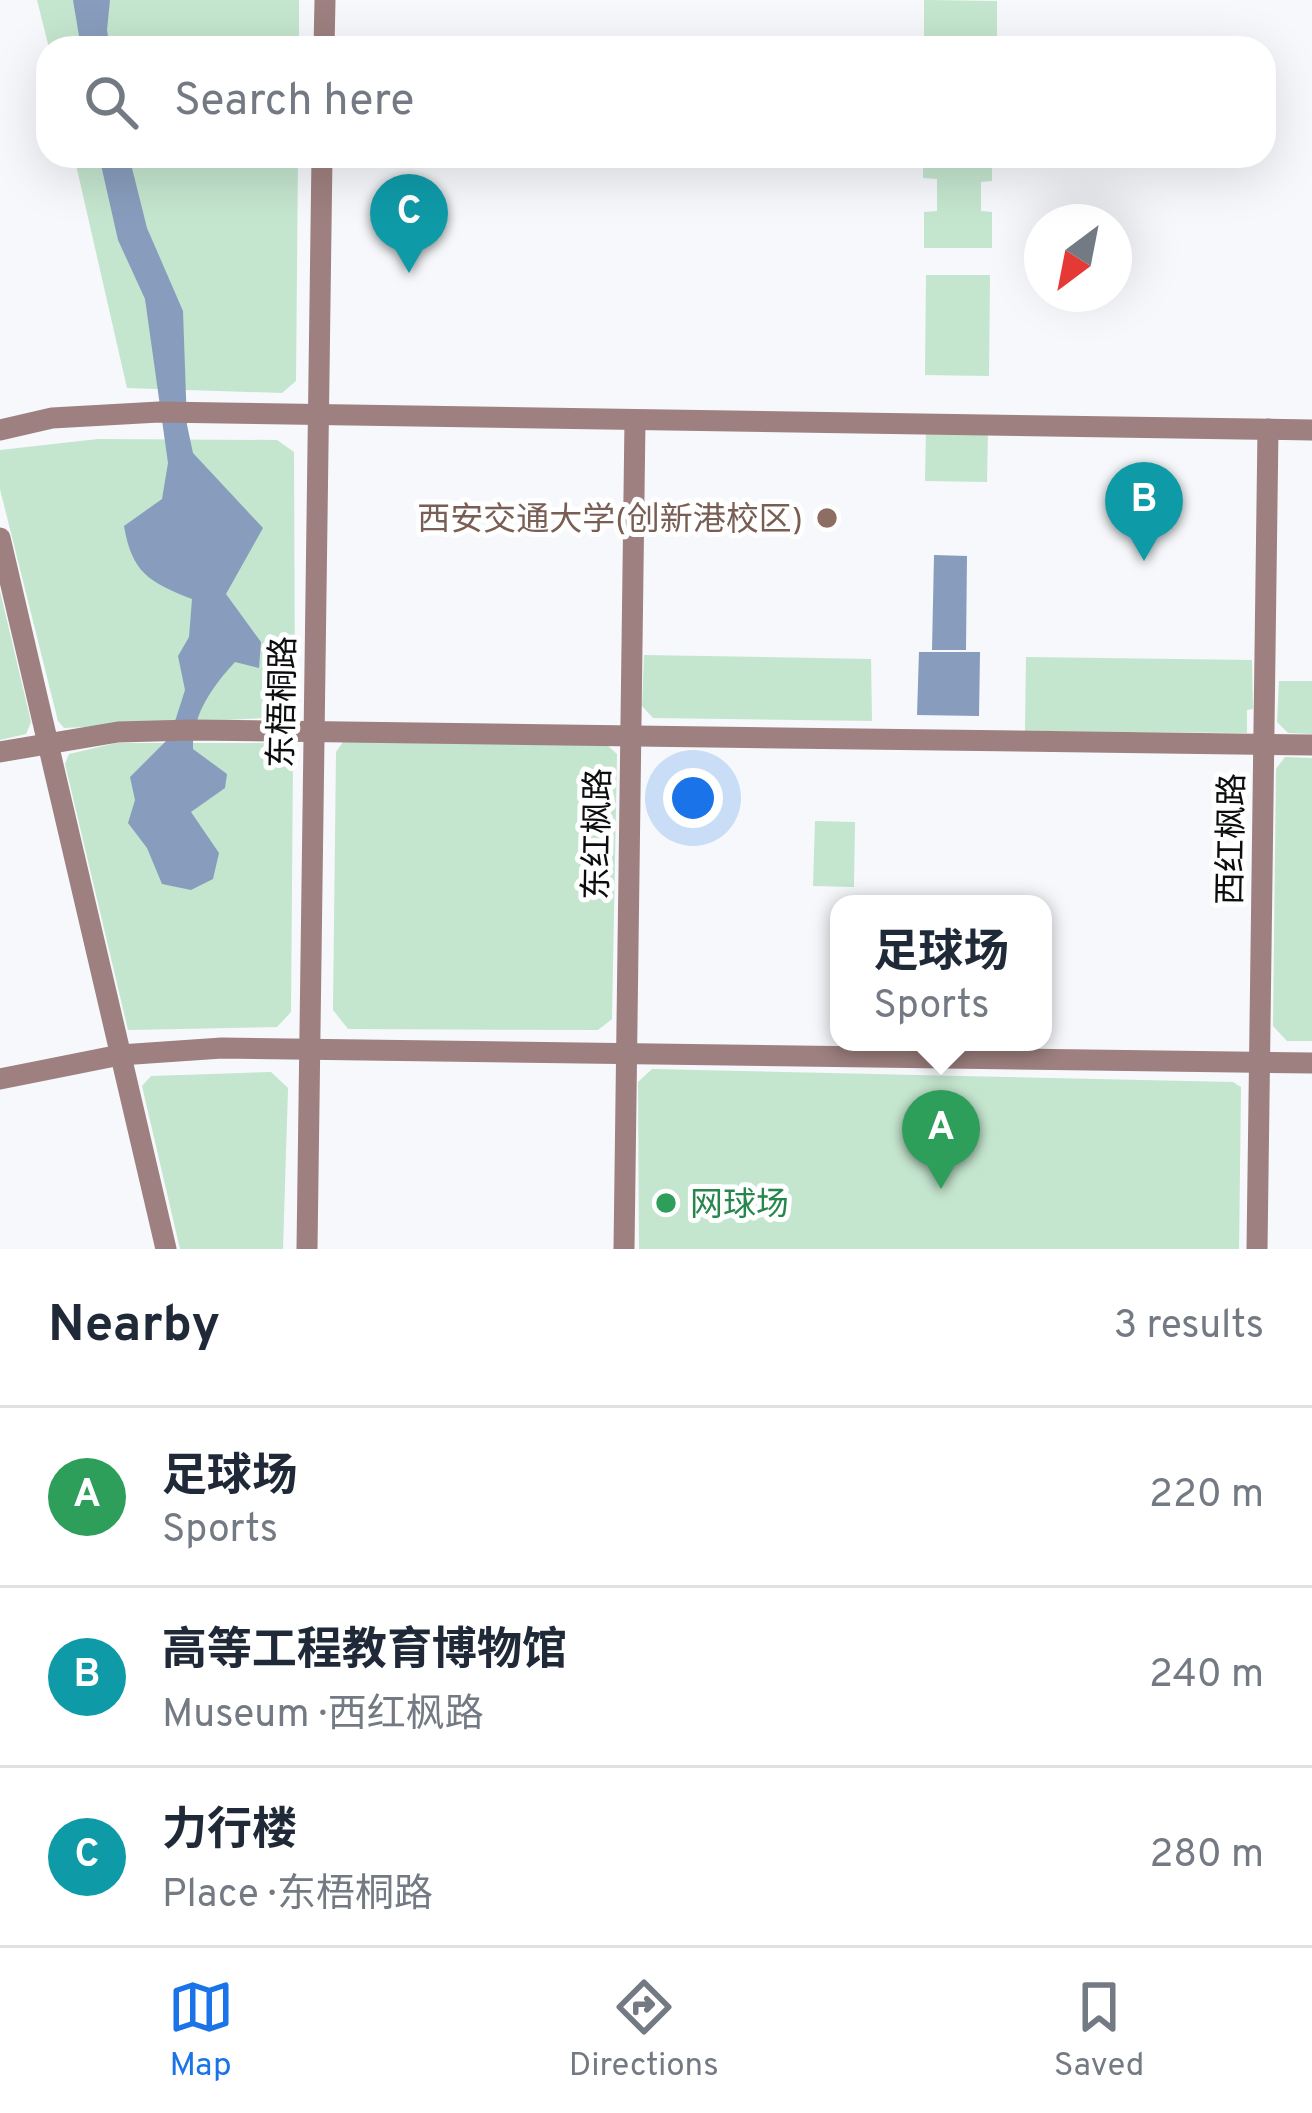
<!DOCTYPE html>
<html lang="en">
<head>
<meta charset="utf-8">
<style>
	:root { --surface:#fff; --page:#f6f6f7; --text:#1f2937; --muted:#747a83; --line:#e0e1e3; --accent:#1a73e8 }
	body { margin:0; font-family:Overpass,"Noto Sans SC",sans-serif; background:var(--page); color:var(--text) }
	.compass { position:absolute; left:1024px; top:204px; width:108px; height:108px; border-radius:50%; background:var(--surface); box-shadow:0 12px 48px #0002; rotate:212deg }
	.you { position:absolute; left:693px; top:798px; width:42px; height:42px; margin:-30px; border:9px solid #fff; border-radius:50%; background:#1a73e8; box-shadow:0 0 0 18px #1a73e833 }
	.badge { display:grid; place-items:center; width:78px; height:78px; border-radius:50%; background:var(--accent); color:#fff; font-size:39px; font-weight:700 }
	.pin { position:absolute; translate:-50% -99px; filter:drop-shadow(0 3px 6px #0008) }
	.pin::after { content:''; position:absolute; top:63px; width:42px; height:36px; background:inherit; clip-path:polygon(0 0,100% 0,50% 100%) }
	.popup { position:absolute; left:830px; top:895px; width:222px; height:156px; box-sizing:border-box; display:grid; place-content:center; border-radius:24px; background:var(--surface); filter:drop-shadow(0 3px 9px #0005); font-size:39px; white-space:nowrap; color:var(--muted) }
	.popup b { font-size:45px; color:var(--text) }
	.popup::after { content:''; position:absolute; left:50%; top:100%; margin-left:-24px; border:24px solid transparent; border-top-color:var(--surface) }
	.list { margin:0; padding:0; list-style:none }
	h2 { display:flex; justify-content:space-between; align-items:center; height:156px; margin:0; padding:0 48px; font-size:51px }
	h2 small { font-size:39px; font-weight:400; color:var(--muted) }
	.list li { display:grid; grid-template-columns:78px 1fr auto; gap:36px; align-items:center; box-sizing:border-box; height:180px; padding:0 48px; border-top:3px solid var(--line) }
	.list b { display:block; font-size:45px; white-space:nowrap }
	.list p { margin:0; font-size:39px; white-space:nowrap; color:var(--muted) }
	.list em { font-size:39px; font-style:normal; color:var(--muted) }
	.icon { flex:none; width:66px; height:66px; fill:none; stroke:currentColor; stroke-width:2; stroke-linecap:round; stroke-linejoin:round }
	.map { position:relative; flex:none; width:1312px; height:1249px; overflow:hidden }
	.search { position:absolute; background:var(--surface); box-shadow:0 12px 48px #0002; left:36px; right:36px; top:36px; height:132px; display:flex; align-items:center; gap:30px; box-sizing:border-box; padding:0 42px; border-radius:36px; color:var(--muted); font-size:45px }
	.sheet { height:696px; background:var(--surface) }
	nav { display:flex; justify-content:space-around; align-items:center; box-sizing:border-box; height:168px; border-top:3px solid var(--line); background:var(--surface); font-size:33px; color:var(--muted) }
	nav a { display:grid; justify-items:center; gap:6px }
	nav .on { color:var(--accent) }
	.map>svg:first-child { display:block }
</style>
</head>
<body>
<div class="map">
<svg width="1312" height="1249" viewBox="0 0 1312 1249">
	<rect width="100%" height="100%" fill="#f6f8fb"/>
	<g fill="#c4e5ce">
		<path d="M37,0H299V48H49Z"/>
		<path d="M924,0L997,1V37L924,36Z"/>
		<path d="M74,156H298L296,381L282,393L127,388Z"/>
		<path d="M923,156H992V181L981,182V211L992,212V248H924V212L937,211V179L923,178Z"/>
		<path d="M926,275H990L989,376L925,375Z"/>
		<path d="M926,427L988,428L987,482L925,481Z"/>
		<path d="M98,439L277,440L294,452L295,706L285,717L64,728L58,721L0,489V450Z"/>
		<path d="M0,591L31,722L26,734L0,740Z"/>
		<path d="M644,655L871,659L872,721L653,718L642,706Z"/>
		<path d="M1026,657L1252,660L1253,709L1247,710V733L1025,731Z"/>
		<path d="M1279,681H1312V734L1288,733L1277,722Z"/>
		<path d="M345,739L606,744L617,754L612,1019L598,1030L348,1029L333,1010L336,752Z"/>
		<path d="M116,743H281L293,756L291,1012L277,1027L128,1030L65,764L69,754Z"/>
		<path d="M1285,757L1312,758V1041H1287L1273,1026L1276,769Z"/>
		<path d="M815,821L855,822L854,887L813,886Z"/>
		<path d="M652,1069L1233,1082L1241,1087L1239,1249H639L638,1082Z"/>
		<path d="M271,1072L288,1088L283,1249H180L142,1086L151,1076Z"/>
	</g>
	<g fill="#889dbd">
		<path d="M73,0H110L107,30L110,48H81Z"/>
		<path d="M99,156H129L147,228L183,311L187,425L193,453L263,528L226,594L261,642L259,668L235,662C213,686 192,714 193,749L227,774L225,788L191,812L219,853L213,879L191,890L162,884L147,848L128,823L135,800L130,777L170,737L185,690L178,656L189,637L192,599C149,582 132,573 124,526L162,499L168,463L145,299L118,240Z"/>
		<path d="M934,555L967,556L966,650H932Z"/>
		<path d="M919,652H980L979,716L917,715Z"/>
	</g>
	<g fill="none" stroke-linecap="round" stroke-linejoin="round">
		<g stroke="#9d807f" stroke-width="21">
			<path d="M324,48L325,0"/>
			<path d="M0,430L52,418L159,412L1312,430"/>
			<path d="M0,538L166,1249"/>
			<path d="M0,752L118,732L192,730L1312,745"/>
			<path d="M0,1079L120,1055L222,1048L1312,1063"/>
			<path d="M307,1249L322,156"/>
			<path d="M624,1249L635,420"/>
			<path d="M1257,1249L1268,429"/>
		</g>
	</g>
	<circle fill="#8d6e63" stroke="#fff" stroke-width="4.5" cx="827" cy="518" r="12"/>
	<circle fill="#2e9e5b" stroke="#fff" stroke-width="4.5" cx="666" cy="1203" r="12"/>
	<g text-anchor="middle" stroke-width="10" stroke-linejoin="round" paint-order="stroke">
		<g font-size="33" fill="#785e54" stroke="#fff" text-anchor="end">
			<text x="803" y="530">西安交通大学(创新港校区)</text>
		</g>
		<g font-size="33" fill="#0c0d0e" stroke="#fff">
			<text transform="translate(281 702) rotate(-89)" y="12">东梧桐路</text>
			<text transform="translate(596 834) rotate(-89)" y="12">东红枫路</text>
			<text transform="translate(1230 839) rotate(-89)" y="12">西红枫路</text>
		</g>
		<g font-size="33" fill="#27864d" stroke="#fff" text-anchor="start">
			<text x="690" y="1215">网球场</text>
		</g>
	</g>
</svg>
<svg class="compass" viewBox="-18 -18 36 36"><path d="M0-13l5 13h-10z" fill="#e53935"/><path d="M0 13l5-13h-10z" fill="#747a83"/></svg>
<div class="you"></div>
<div class="pin badge" style="left:941px;top:1189px;background:#2e9e5b">A</div>
<div class="popup"><b>足球场</b>Sports</div>
<div class="pin badge" style="left:1144px;top:561px;background:#0f9aa8">B</div>
<div class="pin badge" style="left:409px;top:273px;background:#0f9aa8">C</div>
<div class="search"><svg class="icon" aria-label="search" viewBox="0 0 24 24"><circle cx="10" cy="10" r="6"/><path d="M15 15l6 6"/></svg>Search here</div>
</div>
<section class="sheet">
<h2>Nearby<small>3 results</small></h2>
<ul class="list">
<li><span class="badge" style="background:#2e9e5b">A</span><div><b>足球场</b><p>Sports</p></div><em>220 m</em></li>
<li><span class="badge" style="background:#0f9aa8">B</span><div><b>高等工程教育博物馆</b><p>Museum · 西红枫路</p></div><em>240 m</em></li>
<li><span class="badge" style="background:#0f9aa8">C</span><div><b>力行楼</b><p>Place · 东梧桐路</p></div><em>280 m</em></li>
</ul>
</section>
<nav>
<a class="on"><svg class="icon" aria-label="map" viewBox="0 0 24 24"><path d="M3 6l6-2 6 2 6-2v14l-6 2-6-2-6 2zM9 4v14M15 6v14"/></svg>Map</a>
<a><svg class="icon" aria-label="directions" viewBox="0 0 24 24"><path d="M12 3l9 9-9 9-9-9zM9 14v-3h6M13 9l2 2-2 2"/></svg>Directions</a>
<a><svg class="icon" aria-label="saved" viewBox="0 0 24 24"><path d="M7 4h10v16l-5-4-5 4z"/></svg>Saved</a>
</nav>
</body>
</html>
